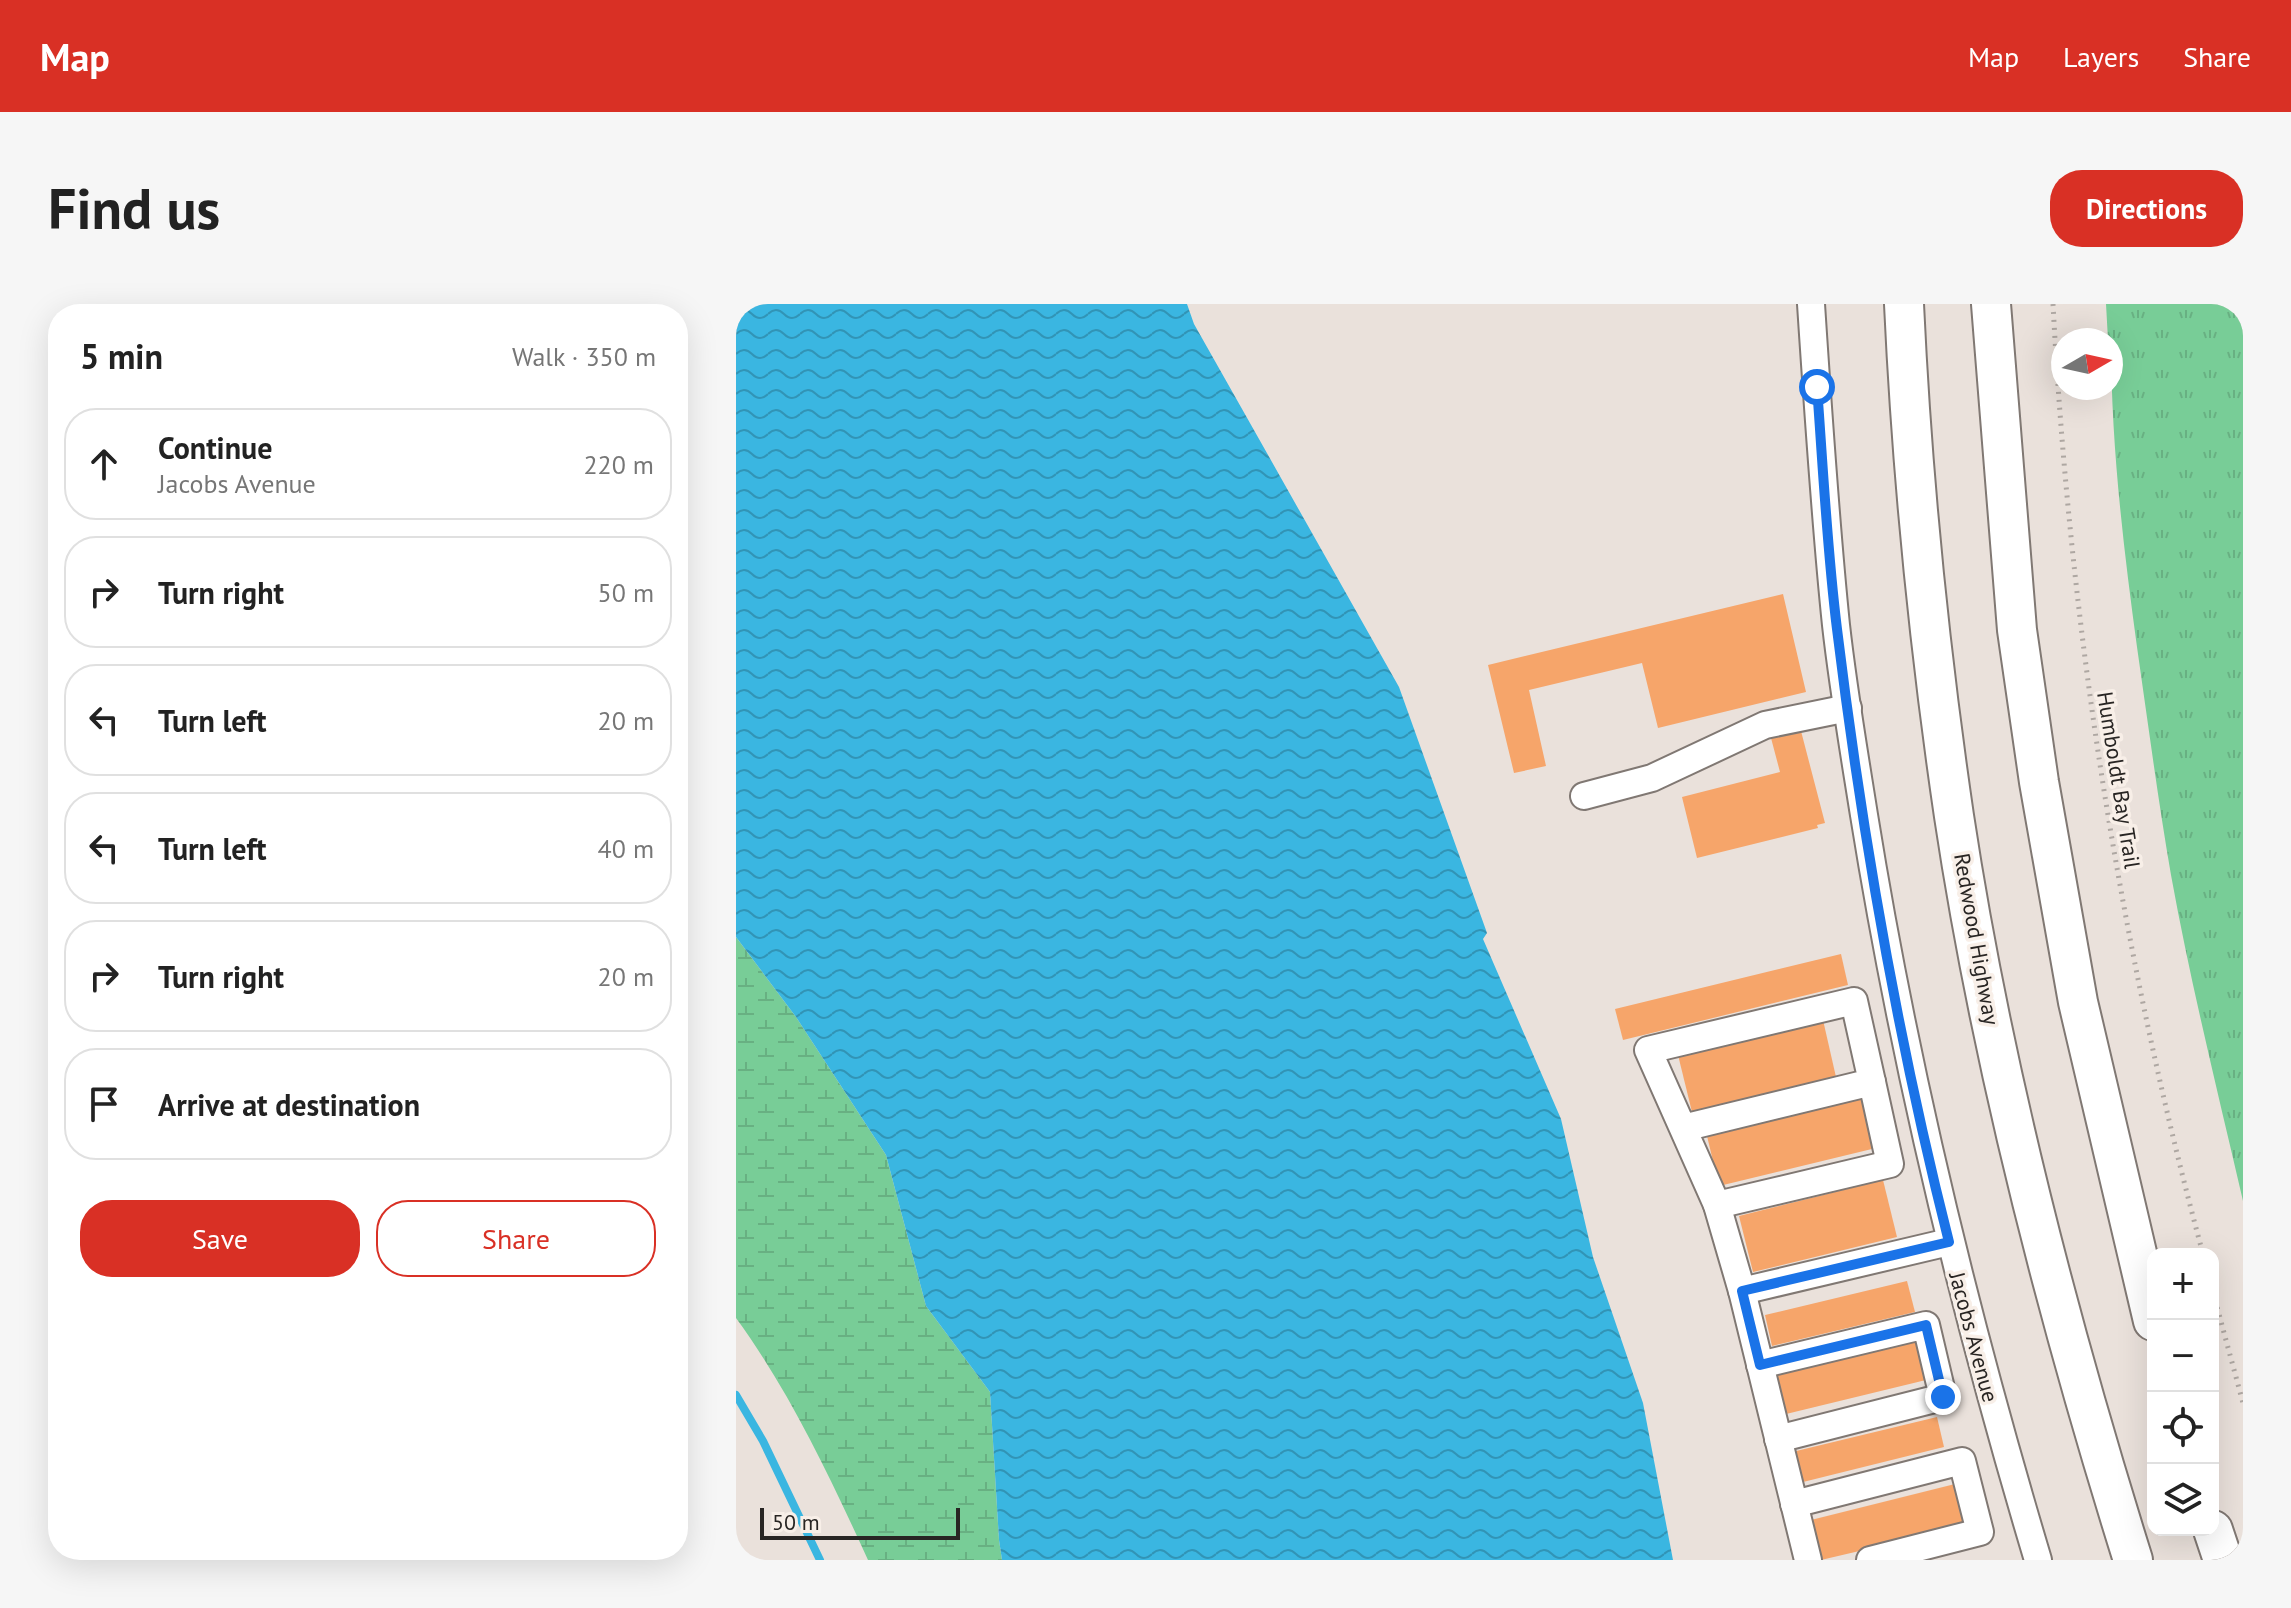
<!DOCTYPE html>
<html lang="en">
<head>
<meta charset="utf-8">
<style>
	:root { --surface:#fff; --page:#f6f6f6; --text:#222; --muted:#767676; --line:#e0e0e0; --accent:#d93025 }
	body { margin:0; font-family:"PT Sans",sans-serif; background:var(--page); color:var(--text) }
	.controls { position:absolute; right:24px; bottom:24px; display:grid; overflow:hidden; border-radius:16px; box-shadow:0 8px 32px #0002 }
	.controls button { width:72px; height:72px; display:grid; place-items:center; padding:0; border:0; border-bottom:2px solid var(--line); background:var(--surface); color:var(--text); font:40px sans-serif }
	.compass { position:absolute; left:1315px; top:24px; width:72px; height:72px; border-radius:50%; background:var(--surface); box-shadow:0 8px 32px #0002; rotate:81deg }
	.scale { position:absolute; left:24px; bottom:20px; width:200px; box-sizing:border-box; padding-left:8px; border:4px solid #282523; border-top:0; font-size:22px; line-height:28px; white-space:nowrap; color:#282523; -webkit-text-stroke:6px #f8efe8; paint-order:stroke }
	.stop { position:absolute; width:24px; height:24px; margin:-18px; border:6px solid #1a73e8; border-radius:50%; background:#fff }
	.stop.end { background:#1a73e8; border-color:#fff; box-shadow:0 2px 8px #0008 }
	.list { margin:0; padding:0; list-style:none }
	h2 { display:flex; justify-content:space-between; align-items:center; height:104px; margin:0; padding:0 32px; font-size:34px }
	h2 small { font-size:26px; font-weight:400; color:var(--muted) }
	.list li { display:grid; grid-template-columns:52px 1fr auto; gap:24px; align-items:center; box-sizing:border-box; height:112px; margin:0 16px 16px; padding:0 16px; border:2px solid var(--line); border-radius:32px }
	.list b { display:block; font-size:30px; white-space:nowrap }
	.list p { margin:0; font-size:26px; white-space:nowrap; color:var(--muted) }
	.list em { font-size:26px; font-style:normal; color:var(--muted) }
	.actions { display:flex; gap:16px; padding:24px 32px }
	.actions a { flex:1; padding:18px 0; border:2px solid var(--accent); border-radius:32px; text-align:center; font-size:28px; color:var(--accent) }
	.actions .main { background:var(--accent); color:#fff }
	.icon { flex:none; width:44px; height:44px; fill:none; stroke:currentColor; stroke-width:2; stroke-linecap:round; stroke-linejoin:round }
	.map { position:relative; flex:none; width:1507px; height:1256px; overflow:hidden; border-radius:32px }
	header { display:flex; align-items:center; gap:48px; box-sizing:border-box; height:112px; padding:0 40px; background:var(--accent); color:#fff }
	header strong { font-size:38px }
	nav { display:flex; gap:44px; margin-inline-start:auto; font-size:28px }
	.intro { display:flex; align-items:center; justify-content:space-between; box-sizing:border-box; height:192px; padding:0 48px }
	h1 { margin:0; font-size:56px }
	.button { padding:20px 36px; border-radius:32px; background:var(--accent); color:#fff; font-size:28px; font-weight:700 }
	main { display:flex; gap:48px; padding:0 48px }
	aside { flex:1; background:var(--surface); border-radius:32px; box-shadow:0 8px 32px #0002 }
	.map>svg:first-child { display:block }
</style>
</head>
<body>
<header>
<strong>Map</strong>
<nav><a>Map</a><a>Layers</a><a>Share</a></nav>
</header>
<div class="intro"><h1>Find us</h1><a class="button">Directions</a></div>
<main>
<aside>
<h2>5 min<small>Walk · 350 m</small></h2>
<ul class="list">
<li><svg class="icon" aria-label="ahead" viewBox="0 0 24 24"><path d="M12 20V5M6 11l6-6 6 6"/></svg><div><b>Continue</b><p>Jacobs Avenue</p></div><em>220 m</em></li>
<li><svg class="icon" aria-label="right" viewBox="0 0 24 24"><path d="M7 20v-9h11M14 6l5 5-5 5"/></svg><div><b>Turn right</b></div><em>50 m</em></li>
<li><svg class="icon" aria-label="left" viewBox="0 0 24 24"><path d="M17 20v-9H6M10 6l-5 5 5 5"/></svg><div><b>Turn left</b></div><em>20 m</em></li>
<li><svg class="icon" aria-label="left" viewBox="0 0 24 24"><path d="M17 20v-9H6M10 6l-5 5 5 5"/></svg><div><b>Turn left</b></div><em>40 m</em></li>
<li><svg class="icon" aria-label="right" viewBox="0 0 24 24"><path d="M7 20v-9h11M14 6l5 5-5 5"/></svg><div><b>Turn right</b></div><em>20 m</em></li>
<li><svg class="icon" aria-label="arrive" viewBox="0 0 24 24"><path d="M6 21V4h12l-3 4 3 4H6"/></svg><div><b>Arrive at destination</b></div></li>
</ul>
<div class="actions"><a class="main">Save</a><a>Share</a></div>
</aside>
<div class="map">
<svg width="1507" height="1256" viewBox="0 0 1507 1256">
	<defs>
		<pattern id="grass-tufts" width="24" height="20" patternUnits="userSpaceOnUse" patternTransform="scale(2)"><rect width="24" height="20" fill="#78cd97"/><path d="M3 7l-1-3M5 7V3M7 7l1-3M15 17l-1-3M17 17v-4M19 17l1-3" fill="none" stroke="#68b082"/></pattern>
		<pattern id="wetland-marsh" width="20" height="14" patternUnits="userSpaceOnUse" patternTransform="scale(2)"><rect width="20" height="14" fill="#78cd97"/><path d="M1 5h8M5 5V1M11 12h8M15 12V8" fill="none" stroke="#68b082"/></pattern>
		<pattern id="water-waves" width="16" height="10" patternUnits="userSpaceOnUse" patternTransform="scale(2)"><rect width="16" height="10" fill="#3ab6e1"/><path d="M0 5q4-4 8 0t8 0" fill="none" stroke="#3194b6"/></pattern>
	</defs>
	<rect width="100%" height="100%" fill="#eae1db"/>
	<path fill="url(#grass-tufts)" d="M1370,0H1507V897C1482,789 1455,681 1435,571C1422,496 1412,419 1401,343C1387,241 1375,138 1375,36H1372Z"/>
	<path fill="url(#wetland-marsh)" d="M0,633L60,713L150,851L190,1002L254,1088L263,1236L266,1256H132C94,1173 54,1088 0,1014Z"/>
	<path fill="url(#water-waves)" d="M0,0H451L458,20L663,383L751,629L747,635L825,815L857,953L907,1099L937,1256H266L263,1236L254,1088L190,1002L150,851L60,713L0,633Z"/>
	<g fill="none" stroke-linecap="round" stroke-linejoin="round">
		<path stroke="#3ab6e1" stroke-width="8" d="M0,1091L27,1137L84,1256"/>
	</g>
	<g fill="#f6a56a">
		<path d="M1047,290L1070,388L922,424L906,359L793,386L810,462L778,469L752,361Z"/>
		<path d="M1065,427L1089,519L1081,521L1082,524L961,554L946,493L1044,468L1035,434Z"/>
		<path d="M1105,650L1112,681L887,736L879,705Z"/>
		<path d="M1087,716L1100,773L956,808L942,751Z"/>
		<path d="M1128,794L1140,844L983,882L971,832Z"/>
		<path d="M1147,876L1161,933L1017,968L1003,912Z"/>
		<path d="M1171,977L1179,1008L1036,1042L1029,1011Z"/>
		<path d="M1180,1034L1190,1076L1046,1111L1035,1070Z"/>
		<path d="M1201,1113L1208,1143L1059,1180L1052,1149Z"/>
		<path d="M1219,1180L1230,1222L1085,1256L1075,1216Z"/>
	</g>
	<g fill="none" stroke-linecap="round" stroke-linejoin="round">
		<g stroke="#807873" stroke-width="30">
			<g id="minor">
				<path d="M1075,0C1082,107 1089,214 1100,321C1107,384 1118,448 1128,511C1169,766 1228,1009 1302,1256"/>
				<path d="M848,492L916,474L1029,421L1112,404"/>
				<path d="M947,824L1136,778L1118,697L912,746L981,901L1006,987L1072,1256"/>
				<path d="M981,901L1154,860L1136,778"/>
				<path d="M1006,987L1213,938"/>
				<path d="M1024,1061L1190,1021L1207,1093L1042,1135"/>
				<path d="M1058,1200L1226,1157L1244,1228L1134,1256"/>
			</g>
		</g>
		<g stroke="#807873" stroke-width="42">
			<g id="highway">
				<path d="M1168,0C1176,172 1193,342 1218,512C1256,764 1321,1013 1397,1256"/>
				<path d="M1255,0L1281,326L1303,478L1342,698L1417,1017"/>
				<path d="M1477,1226L1487,1256"/>
			</g>
		</g>
		<g stroke="#aea7a2" stroke-width="5" stroke-dasharray="2 6" stroke-linecap="butt">
			<path d="M1317,0C1334,321 1383,640 1467,950"/>
			<path d="M1477,988L1507,1099"/>
		</g>
		<use href="#minor" stroke="#fff" stroke-width="26"/>
		<use href="#highway" stroke="#fff" stroke-width="38"/>
	</g>
	<g fill="none" stroke-linecap="round" stroke-linejoin="round">
		<path stroke="#1a73e8" stroke-width="10" d="M1081,83C1087,163 1091,245 1101,325C1126,530 1162,737 1213,938L1006,987L1024,1061L1190,1021L1207,1093"/>
	</g>
	<g text-anchor="middle" stroke-width="7" stroke-linejoin="round" paint-order="stroke">
		<g font-size="22" fill="#282523" stroke="#f8efe8">
			<text transform="translate(1383 476) rotate(81)" y="8">Humboldt Bay Trail</text>
			<text transform="translate(1241 635) rotate(80)" y="8">Redwood Highway</text>
			<text transform="translate(1238 1033) rotate(75)" y="8">Jacobs Avenue</text>
		</g>
	</g>
</svg>
<div class="controls">
<button>+</button>
<button>−</button>
<button><svg class="icon" aria-label="locate" viewBox="0 0 24 24"><circle cx="12" cy="12" r="6"/><path d="M12 2v4M12 18v4M2 12h4M18 12h4"/></svg></button>
<button><svg class="icon" aria-label="layers" viewBox="0 0 24 24"><path d="M12 4l9 5-9 5-9-5zM3 14l9 5 9-5"/></svg></button>
</div>
<svg class="compass" viewBox="-18 -18 36 36"><path d="M0-13l5 13h-10z" fill="#e53935"/><path d="M0 13l5-13h-10z" fill="#767676"/></svg>
<div class="scale">50 m</div>
<div class="stop" style="left:1081px;top:83px"></div>
<div class="stop end" style="left:1207px;top:1093px"></div>
</div>
</main>
</body>
</html>
